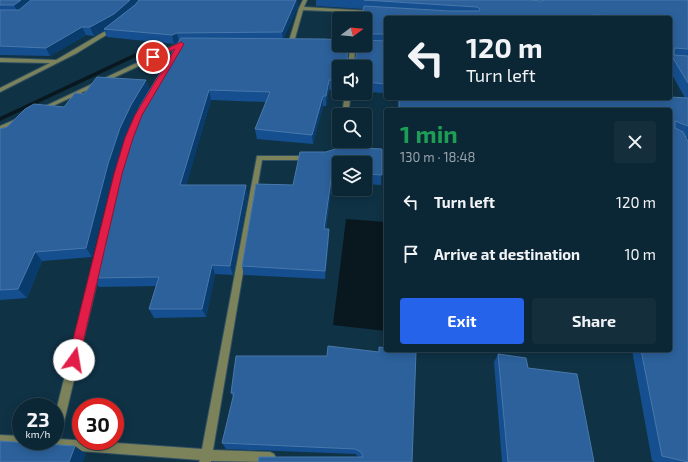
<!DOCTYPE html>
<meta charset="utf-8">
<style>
body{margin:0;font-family:"Exo 2",sans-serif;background:#142e3c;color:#f1f3f6;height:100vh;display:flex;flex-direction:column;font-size:15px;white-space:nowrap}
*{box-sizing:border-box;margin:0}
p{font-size:13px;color:#9aa5ac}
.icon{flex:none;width:22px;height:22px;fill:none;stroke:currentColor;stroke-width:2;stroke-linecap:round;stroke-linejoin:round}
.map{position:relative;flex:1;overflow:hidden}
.drawer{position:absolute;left:384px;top:108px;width:288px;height:244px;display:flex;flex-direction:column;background:#0b2634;border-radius:4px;box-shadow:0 2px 10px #0003,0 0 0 1px #2b434f}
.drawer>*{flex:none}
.hud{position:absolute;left:384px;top:16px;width:288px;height:84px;border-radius:4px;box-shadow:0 2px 10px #0003,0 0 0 1px #2b434f;background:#0b2634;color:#f1f3f6;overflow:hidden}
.needle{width:26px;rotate:74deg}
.fabs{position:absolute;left:332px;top:12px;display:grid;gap:8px}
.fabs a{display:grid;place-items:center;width:40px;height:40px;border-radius:4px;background:#0b2634;box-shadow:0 2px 10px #0003,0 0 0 1px #2b434f;font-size:20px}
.speed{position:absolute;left:12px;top:398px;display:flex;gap:8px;font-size:20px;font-weight:700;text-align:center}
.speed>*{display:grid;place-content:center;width:52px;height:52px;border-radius:50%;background:#0b2634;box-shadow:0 2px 10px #0003,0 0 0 1px #2b434f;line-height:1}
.speed small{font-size:10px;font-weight:400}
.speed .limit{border:6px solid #d22;background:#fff;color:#111}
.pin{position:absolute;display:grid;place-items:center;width:34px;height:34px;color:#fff;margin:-17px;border:2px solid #fff;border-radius:50%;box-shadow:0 1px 4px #0007}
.me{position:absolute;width:44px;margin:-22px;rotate:13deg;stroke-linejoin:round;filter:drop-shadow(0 0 3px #0008)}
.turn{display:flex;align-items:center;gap:14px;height:84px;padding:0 16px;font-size:18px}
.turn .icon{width:52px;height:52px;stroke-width:2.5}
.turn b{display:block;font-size:28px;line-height:34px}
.round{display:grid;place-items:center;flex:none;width:42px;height:42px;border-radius:4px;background:#142e3c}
.summary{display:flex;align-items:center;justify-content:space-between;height:68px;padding:0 16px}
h1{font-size:24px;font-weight:700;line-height:30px;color:#1e9e55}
.cta{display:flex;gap:8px;margin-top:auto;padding:8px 16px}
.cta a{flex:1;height:46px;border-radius:4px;background:#2563eb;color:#fff;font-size:16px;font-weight:700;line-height:46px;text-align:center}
.cta a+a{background:#142e3c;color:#f1f3f6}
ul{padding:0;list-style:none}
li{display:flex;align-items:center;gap:12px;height:52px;padding:0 16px}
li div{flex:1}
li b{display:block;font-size:15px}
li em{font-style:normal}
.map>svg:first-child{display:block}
.water{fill:#09171f}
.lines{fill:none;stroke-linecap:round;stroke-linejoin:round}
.stream{fill:#09171f;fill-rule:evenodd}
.minor-casing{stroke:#325163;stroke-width:2}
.minor{fill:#7c835b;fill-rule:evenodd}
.wall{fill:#154f8f}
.shaded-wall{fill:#093c6d}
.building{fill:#2c619b;stroke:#4978ab}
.route{fill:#e11d48;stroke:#92132f}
</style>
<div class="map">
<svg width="688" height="462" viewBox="0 0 688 462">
<rect width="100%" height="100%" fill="#0f3245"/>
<!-- water -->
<path class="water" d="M346,219L386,222V331L333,325Z"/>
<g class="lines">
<!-- stream -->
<path class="stream" d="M172,36L174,37V39L0,121V117Z"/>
<defs>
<path id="minor" d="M303,0H307L304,7L372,11L374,12L372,13L303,10L294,42L299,44L296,46L289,45L288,44L299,8Z
M114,26L117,28L116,29L77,53L0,92V88L50,63L0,62V58L56,60Z
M186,42L189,44L188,45L182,46L42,111L40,112L37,110L179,43Z
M339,44L386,45V49L355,47L354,67H348L350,47L339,46Z
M345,93H351L348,115H342Z
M21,117L24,119L23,120L0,131V126Z
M339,140L345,141L341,153L336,156L333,154L335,152Z
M257,156H309L312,158L309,160H262L213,450L270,452L274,454L276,458L274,462L211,461V462H199L200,460L0,445V435L21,436V441H55V415L99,240L100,238H106L107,240L60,439L202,449Z"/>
</defs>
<!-- minor casing -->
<use href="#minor" class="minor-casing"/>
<!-- minor -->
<use href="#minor" class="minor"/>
</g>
<!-- wall -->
<path class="wall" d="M0,0H297L298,6L283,39L339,45H348L347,58L348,59H354L365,45V19L363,9L316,6V0H688V138L686,137L688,141V462H655L652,461L632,350H670V110H398L399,98H685L670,71V18H386V93L365,92V67H339V90H329L326,106H323L313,144L257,139L255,129L266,102L211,100L186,185L248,194L233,275L215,274L206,317L154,318L149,309L156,286L99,287L93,278L103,254L98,247L139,106L135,114L125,137L113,174L92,257L42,261L27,298L0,300V129L7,127L64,107L84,94L146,80L150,90L179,42L174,44L107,37L104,30L94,36L86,35L50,56L0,55Z
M341,147L382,149L381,185L365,184V163H339V183L332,182L326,229H329V239L325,279L244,275L242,266L256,184L293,185L300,152H326Z
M498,354L528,368L594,462H502L494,362Z
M236,356L412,462L359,457L355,454L226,449L222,443L233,397L231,393Z"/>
<!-- shaded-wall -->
<path class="shaded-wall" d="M21,0H36L18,14L14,5Z
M130,0H141L104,29V30L94,36L90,27Z
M296,0H297L298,6L283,41L282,32Z
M82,27L86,35L50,56L46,48Z
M177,33L179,42L174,44L172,35Z
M348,45V50L347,67V58Z
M146,80L150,90L135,114L125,137L113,174L92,257L86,248L108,164L120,128L131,105Z
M329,80V90L326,106V96Z
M209,90L211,100L184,194L180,185Z
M323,96V106L313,144L312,135Z
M332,173V182L324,239V229Z
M246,185L248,194L233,275L230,266Z
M329,229V239L325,279V271Z
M35,252L42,261L27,298L18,289Z
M212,265L215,274L206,317L202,309Z
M75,446L86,454L83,462H69Z"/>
<!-- building -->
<path class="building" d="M0,0H21L14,5H0Z
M31,0H130L114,14L90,27H82L46,48L0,46V10H19Z
M139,0H296L282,32L177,33L172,35L104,29L135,5Z
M364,0H530L541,1L544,0H688V49L675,48L674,50V55L688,56V83L670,53V18H648L647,17L593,15L595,18H386V34H365V19H361L364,6L450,11H479L480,9L477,7Z
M181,38L325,39L339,40V45H348L347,58L348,59H354L356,58L357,45H365V40L386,41V84L365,82V67H339V81L329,80L326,96H323L312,135L255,129L270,92L209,90L180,185H246L230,266L212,265L202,309H149L159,277L93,278L106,246L98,247L129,129L140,106Z
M97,77L146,80L131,105L120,128L108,164L86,248L35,252L18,289L0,290V129L7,127L25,109L34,104L64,107L75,93L84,94Z
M670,97L688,98V126L675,121V128L683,132L688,141V462L662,456L641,350H670V110H417L399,109V98H670Z
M341,147L382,149V175L365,174V163H339V173H332L324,229H329L325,271L242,266L256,184L293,185L300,152H326Z
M328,346L379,352V347L386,348V350H399L416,352L412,462H258L259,457H363L361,452L355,449L222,443L234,393H231L236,356H327Z
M498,354L526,358L528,368L577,374L594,462H508Z
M0,441L75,446L69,462H0Z"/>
<!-- route -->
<path class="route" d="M181,42L184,44L142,115L133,138L122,174L79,360L78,363L74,365L70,363L68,360L114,174L125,138L135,115L175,49L155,58L150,57Z"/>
</svg>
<div class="fabs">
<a><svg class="needle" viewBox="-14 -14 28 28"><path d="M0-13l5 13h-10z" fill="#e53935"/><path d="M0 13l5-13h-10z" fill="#9aa5ac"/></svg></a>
<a><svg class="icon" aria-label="sound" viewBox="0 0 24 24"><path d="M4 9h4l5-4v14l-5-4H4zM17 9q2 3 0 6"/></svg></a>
<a><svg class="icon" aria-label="search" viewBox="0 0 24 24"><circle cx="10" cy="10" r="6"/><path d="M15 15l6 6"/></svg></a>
<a><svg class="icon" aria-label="layers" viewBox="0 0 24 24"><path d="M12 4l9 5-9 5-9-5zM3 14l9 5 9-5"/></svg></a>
</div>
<div class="speed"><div>23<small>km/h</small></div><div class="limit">30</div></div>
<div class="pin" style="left:153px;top:57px;background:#d93025"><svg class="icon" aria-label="arrive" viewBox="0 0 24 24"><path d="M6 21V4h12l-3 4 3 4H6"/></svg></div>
<svg class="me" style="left:74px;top:360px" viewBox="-20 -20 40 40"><circle r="19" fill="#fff"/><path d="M0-13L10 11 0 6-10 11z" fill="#e11d48"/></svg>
<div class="hud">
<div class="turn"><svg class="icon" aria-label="left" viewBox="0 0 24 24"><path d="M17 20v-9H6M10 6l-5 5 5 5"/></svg><div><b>120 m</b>Turn left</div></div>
</div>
<section class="drawer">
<div class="summary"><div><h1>1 min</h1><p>130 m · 18:48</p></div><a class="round"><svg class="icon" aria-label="close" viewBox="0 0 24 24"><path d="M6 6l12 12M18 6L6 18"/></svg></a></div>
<ul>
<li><svg class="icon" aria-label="left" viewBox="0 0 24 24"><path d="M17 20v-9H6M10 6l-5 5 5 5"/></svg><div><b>Turn left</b></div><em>120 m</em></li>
<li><svg class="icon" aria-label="arrive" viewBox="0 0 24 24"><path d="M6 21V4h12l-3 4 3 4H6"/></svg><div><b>Arrive at destination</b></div><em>10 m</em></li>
</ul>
<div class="cta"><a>Exit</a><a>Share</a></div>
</section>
</div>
